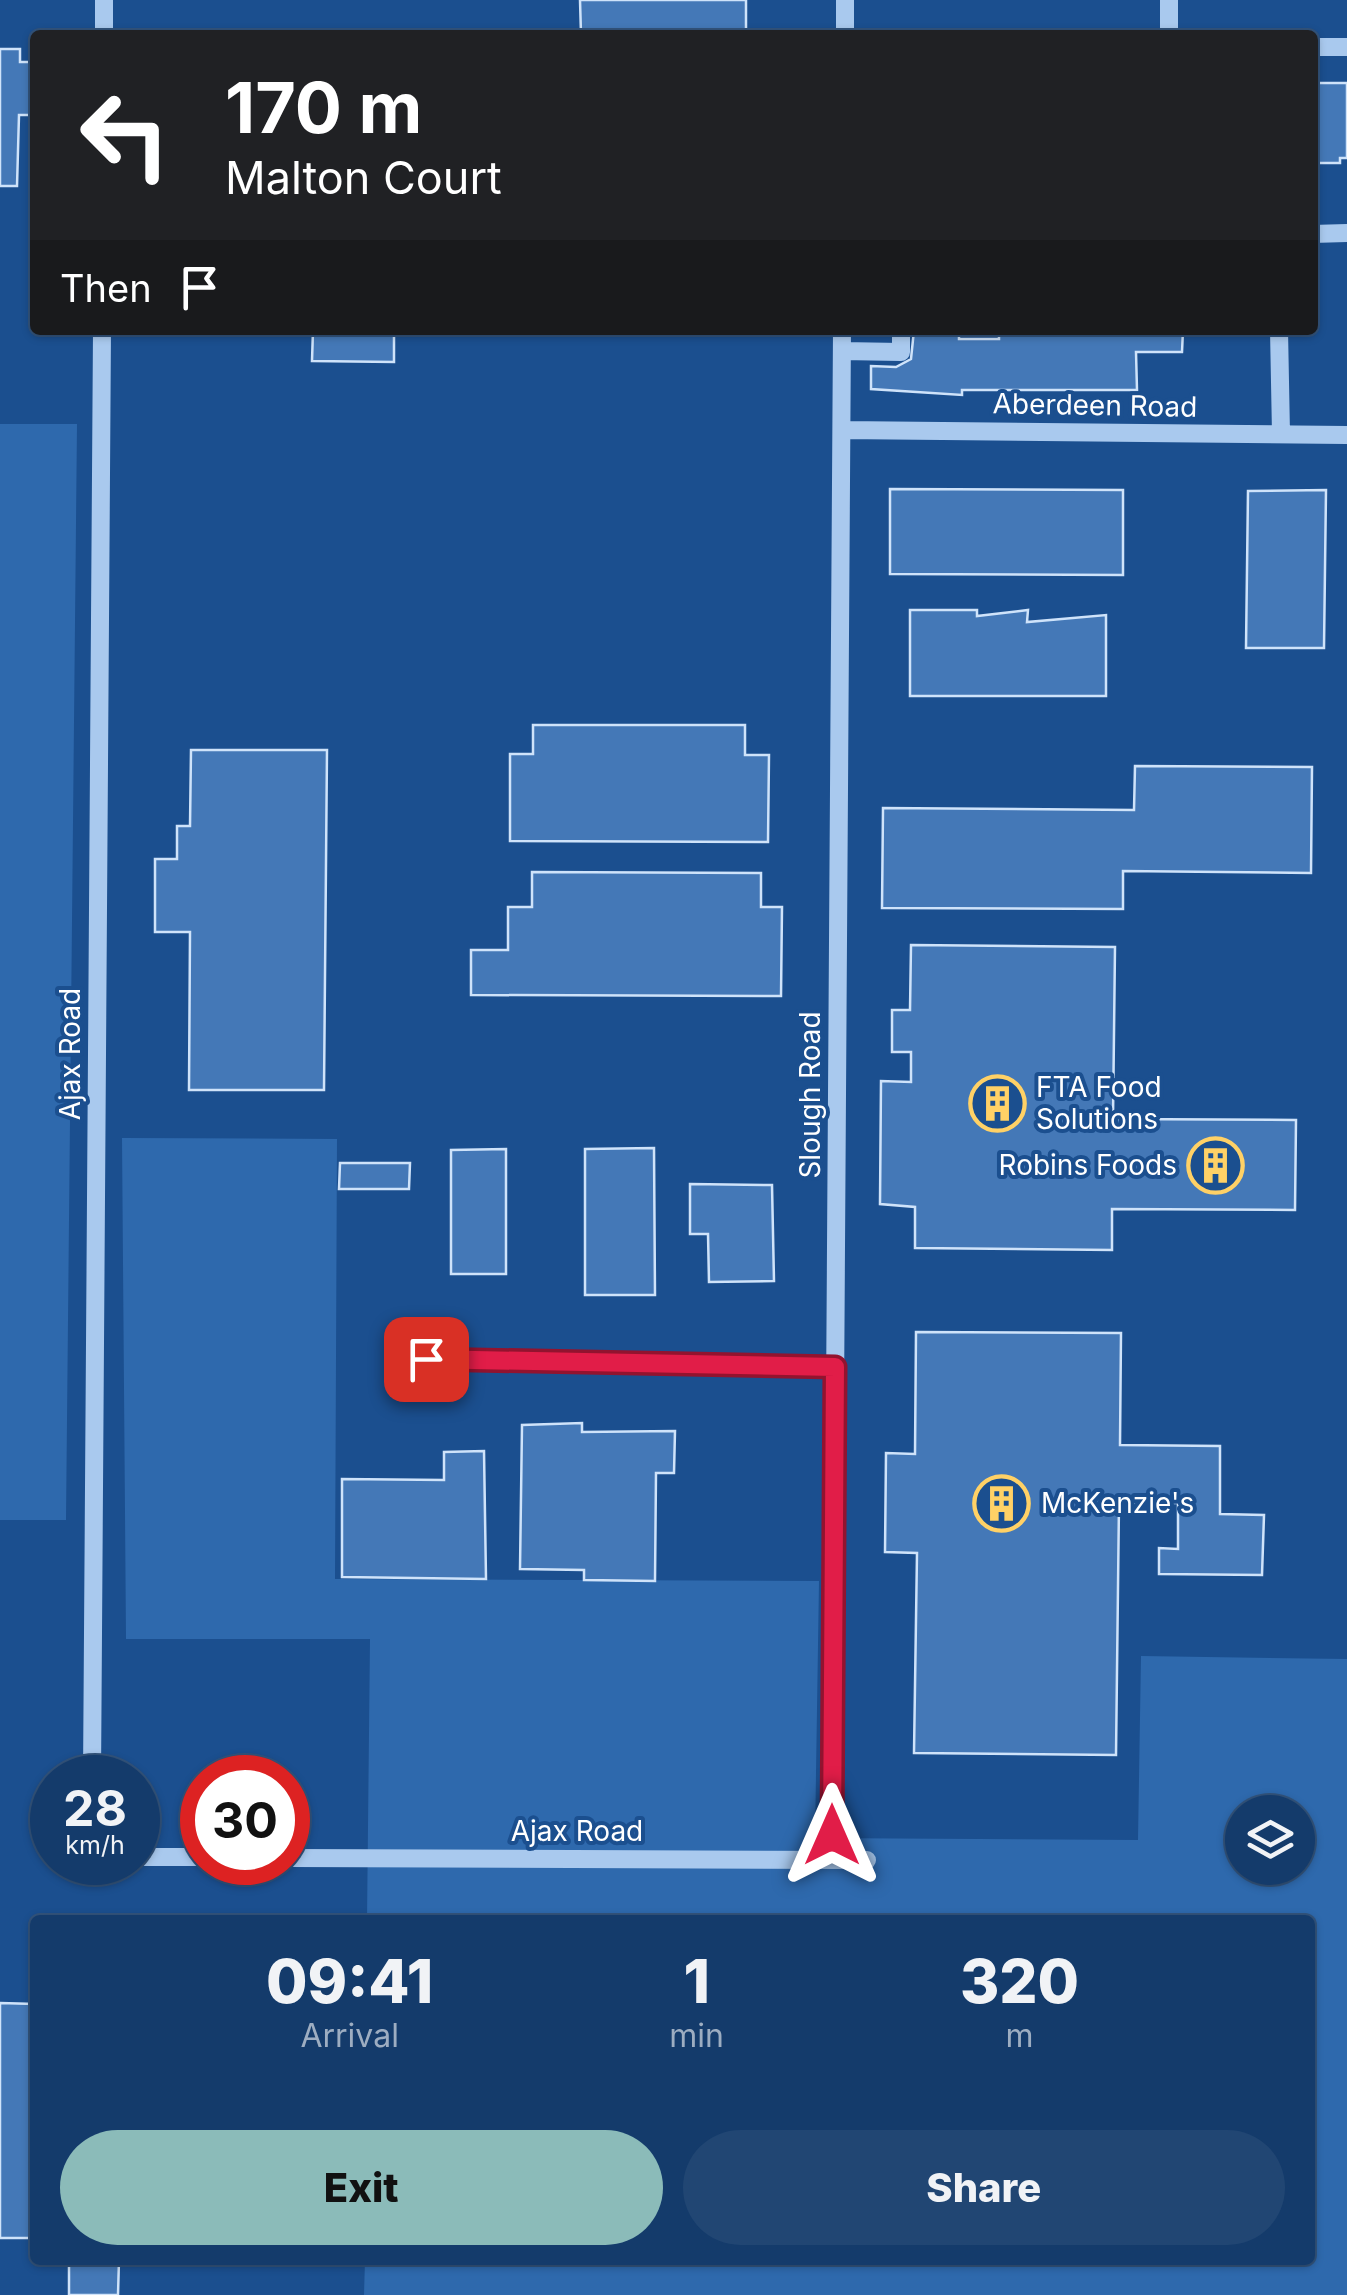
<!DOCTYPE html>
<style>
body{margin:0;font-family:Inter,sans-serif;background:#214673;color:#f1f3f6;height:100vh;display:flex;flex-direction:column;font-size:38px;white-space:nowrap}
*{box-sizing:border-box;margin:0}
p{font-size:32px;color:#9dadc1}
.icon{flex:none;width:55px;height:55px;fill:none;stroke:currentColor;stroke-width:2;stroke-linecap:round;stroke-linejoin:round}
.map{position:relative;flex:1;overflow:hidden}
.details{position:absolute;left:30px;top:1915px;width:1285px;height:350px;display:flex;flex-direction:column;background:#143b6b;border-radius:10px;box-shadow:0 2px 8px #0004,0 0 0 2px #33557e}
.details>*{flex:none}
.guide{position:absolute;left:30px;top:30px;width:1288px;height:305px;border-radius:10px;box-shadow:0 2px 8px #0004,0 0 0 2px #33557e;background:#202124;color:#fff;overflow:hidden}
.controls{position:absolute;left:1225px;top:1795px;display:grid;gap:20px}
.controls a{display:grid;place-items:center;width:90px;height:90px;border-radius:50%;background:#143b6b;box-shadow:0 2px 8px #0004,0 0 0 2px #33557e;font-size:50px}
.speed{position:absolute;left:30px;top:1755px;display:flex;gap:20px;font-size:50px;font-weight:700;text-align:center}
.speed>*{display:grid;place-content:center;width:130px;height:130px;border-radius:50%;background:#143b6b;box-shadow:0 2px 8px #0004,0 0 0 2px #33557e;line-height:1}
.speed small{font-size:25px;font-weight:400}
.speed .limit{border:15px solid #d22;background:#fff;color:#111}
.pin{position:absolute;display:grid;place-items:center;width:85px;height:85px;color:#fff;margin:-42px;border-radius:20px;box-shadow:0 5px 15px #0006}
.me{position:absolute;width:110px;margin:-55px;rotate:0deg;stroke-linejoin:round;filter:drop-shadow(0 0 8px #0008)}
.turn{display:flex;align-items:center;gap:35px;height:210px;padding:0 30px;font-size:45px}
.turn .icon{width:130px;height:130px;stroke-width:2.5}
.turn b{display:block;font-size:70px;line-height:85px}
.then{display:flex;align-items:center;height:95px;padding:0 30px;background:#0003;gap:20px;font-size:38px}
.eta{display:flex;justify-content:space-evenly;align-items:center;height:170px;text-align:center}
.eta b{font-size:60px;font-weight:800;line-height:70px}
.cta{display:flex;gap:20px;margin-top:auto;padding:20px 30px}
.cta a{flex:1;height:115px;border-radius:60px;background:#8bbbb9;color:#111;font-size:40px;font-weight:800;line-height:115px;text-align:center}
.cta a+a{background:#214673;color:#f1f3f6}
.map>svg:first-child{display:block}
.green{fill:#2e69ad;fill-rule:evenodd}
.building{fill:#4478b7;stroke:#cfe3fa;stroke-width:2.5}
.lines{fill:none;stroke-linecap:round;stroke-linejoin:round}
.minor{stroke:#a9c9ee;stroke-width:18}
.route-casing{stroke:#92132f;stroke-width:25}
.route{stroke:#e11d48;stroke-width:18}
.labels{text-anchor:middle;dominant-baseline:central;stroke-width:8;stroke-linejoin:round;paint-order:stroke}
.street-label{font-size:28px;fill:#fff;stroke:#1b4f8f}
.poi-label{font-size:28px;fill:#fff;stroke:#1b4f8f;text-anchor:start}
</style>
<div class="map">
<svg width="1347" height="2295" viewBox="0 0 1347 2295">
<rect width="100%" height="100%" fill="#1b4f8f"/>
<!-- green -->
<path class="green" d="M0,424H77L66,1520H0Z
M122,1138L337,1139L335,1579L819,1581L815,1838L1138,1840L1141,1656L1347,1659V2295H364L365,2260H1310V1920H367L370,1639H126ZM1242,1812H1298V1868H1242Z"/>
<!-- building -->
<path class="building" d="M580,0H746V35L581,34Z
M0,49H20V62H35V115H19L17,186H0Z
M1312,83H1347V158H1340V163H1312Z
M313,330H394V362L312,361Z
M914,330H959V339H999V330H1183L1182,352H1136L1137,390H962V395L871,389V366L896,367L911,359Z
M890,489L1123,490V575L890,574Z
M1326,490L1324,648H1246L1248,491Z
M910,610H977V616L1028,610L1027,622L1106,615V696H910Z
M533,725H745V755H769L768,842L510,841V754H533Z
M191,750H327L324,1090H189L190,932H155V859H177V826H190Z
M1135,766L1312,767L1311,873L1123,871V909L882,908L883,808L1134,810Z
M532,872L761,873V907H782L781,996L471,995V950H508V907H532Z
M911,945L1115,947L1113,1119L1296,1120L1295,1210L1112,1209V1250L915,1248V1207L880,1204L881,1081L911,1082V1052H892V1010H910Z
M654,1148L655,1295H585V1149Z
M506,1149V1274H451V1150Z
M340,1163H410L409,1189H339Z
M690,1184L772,1185L774,1281L709,1282L708,1234H690Z
M916,1332L1121,1333L1120,1445L1220,1446V1514L1264,1515L1262,1575L1159,1574V1548L1178,1549V1503H1119L1116,1755L914,1753L917,1553L885,1552L886,1453L915,1454Z
M582,1423V1432L675,1431L674,1473H656L655,1581L584,1580V1570L520,1569L522,1425Z
M484,1451L486,1579L342,1577V1479L444,1480V1452Z
M0,2003L35,2004V2238H0Z
M69,2260H119L118,2295H69Z"/>
<g class="lines">
<!-- minor -->
<path class="minor" d="M104,35V0
M845,35V0
M1169,35V0
M1312,47H1347
M1312,234L1347,233
M1279,330L1281,434
M842,351L901,352V330
M842,430L1347,435
M427,1359L835,1367
M92,1778L102,330
M138,1857H202
M288,1858L867,1860
M832,1860L842,330"/>
</g>
<g class="lines">
<defs>
<path id="route" d="M426,1359L835,1367L832,1835"/>
</defs>
<!-- route casing -->
<use href="#route" class="route-casing"/>
<!-- route -->
<use href="#route" class="route"/>
</g>
<!-- icons -->
<defs>
<symbol id="building-ring" viewBox="-11 -11 22 22"><circle r="9.5" fill="#1b4f8f" stroke="#ffd166" stroke-width="1.5"/><path d="M-4-6H4V6H1V3H-1V6H-4ZM-2.5-4.3h1.7v1.8h-1.7ZM.8-4.3h1.7v1.8H.8ZM-2.5-1h1.7V.8h-1.7ZM.8-1h1.7V.8H.8Z" fill="#ffd166"/></symbol>
</defs>
<g fill-rule="evenodd">
<use href="#building-ring" x="966" y="1072" width="63" height="63"/>
<use href="#building-ring" x="1184" y="1134" width="63" height="63"/>
<use href="#building-ring" x="970" y="1472" width="63" height="63"/>
</g>
<g class="labels">
<!-- street labels -->
<g class="street-label">
<text transform="translate(1095 405) rotate(1)">Aberdeen Road</text>
<text transform="translate(70 1054) rotate(-90)">Ajax Road</text>
<text transform="translate(810 1095) rotate(-90)">Slough Road</text>
<text x="577" y="1831">Ajax Road</text>
</g>
<!-- poi labels -->
<g class="poi-label">
<text x="1036" y="1087">FTA Food<tspan x="1036" dy="32">Solutions</tspan></text>
<text x="1177" y="1165" text-anchor="end">Robins Foods</text>
<text x="1041" y="1503">McKenzie's</text>
</g>
</g>
</svg>
<div class="controls">
<a><svg class="icon" aria-label="layers" viewBox="0 0 24 24"><path d="M12 4l9 5-9 5-9-5zM3 14l9 5 9-5"/></svg></a>
</div>
<div class="speed"><div>28<small>km/h</small></div><div class="limit">30</div></div>
<div class="pin" style="left:426px;top:1359px;background:#d93025"><svg class="icon" aria-label="arrive" viewBox="0 0 24 24"><path d="M6 21V4h12l-3 4 3 4H6"/></svg></div>
<svg class="me" style="left:832px;top:1835px" viewBox="-20 -20 40 40"><path d="M0-17L14 15 0 8-14 15z" fill="#e11d48" stroke="#fff" stroke-width="4"/></svg>
<div class="guide">
<div class="turn"><svg class="icon" aria-label="left" viewBox="0 0 24 24"><path d="M17 20v-9H6M10 6l-5 5 5 5"/></svg><div><b>170 m</b>Malton Court</div></div>
<div class="then">Then<svg class="icon" aria-label="arrive" viewBox="0 0 24 24"><path d="M6 21V4h12l-3 4 3 4H6"/></svg></div>
</div>
<section class="details">
<div class="eta">
<div><b>09:41</b><p>Arrival</p></div>
<div><b>1</b><p>min</p></div>
<div><b>320</b><p>m</p></div>
</div>
<div class="cta"><a>Exit</a><a>Share</a></div>
</section>
</div>
